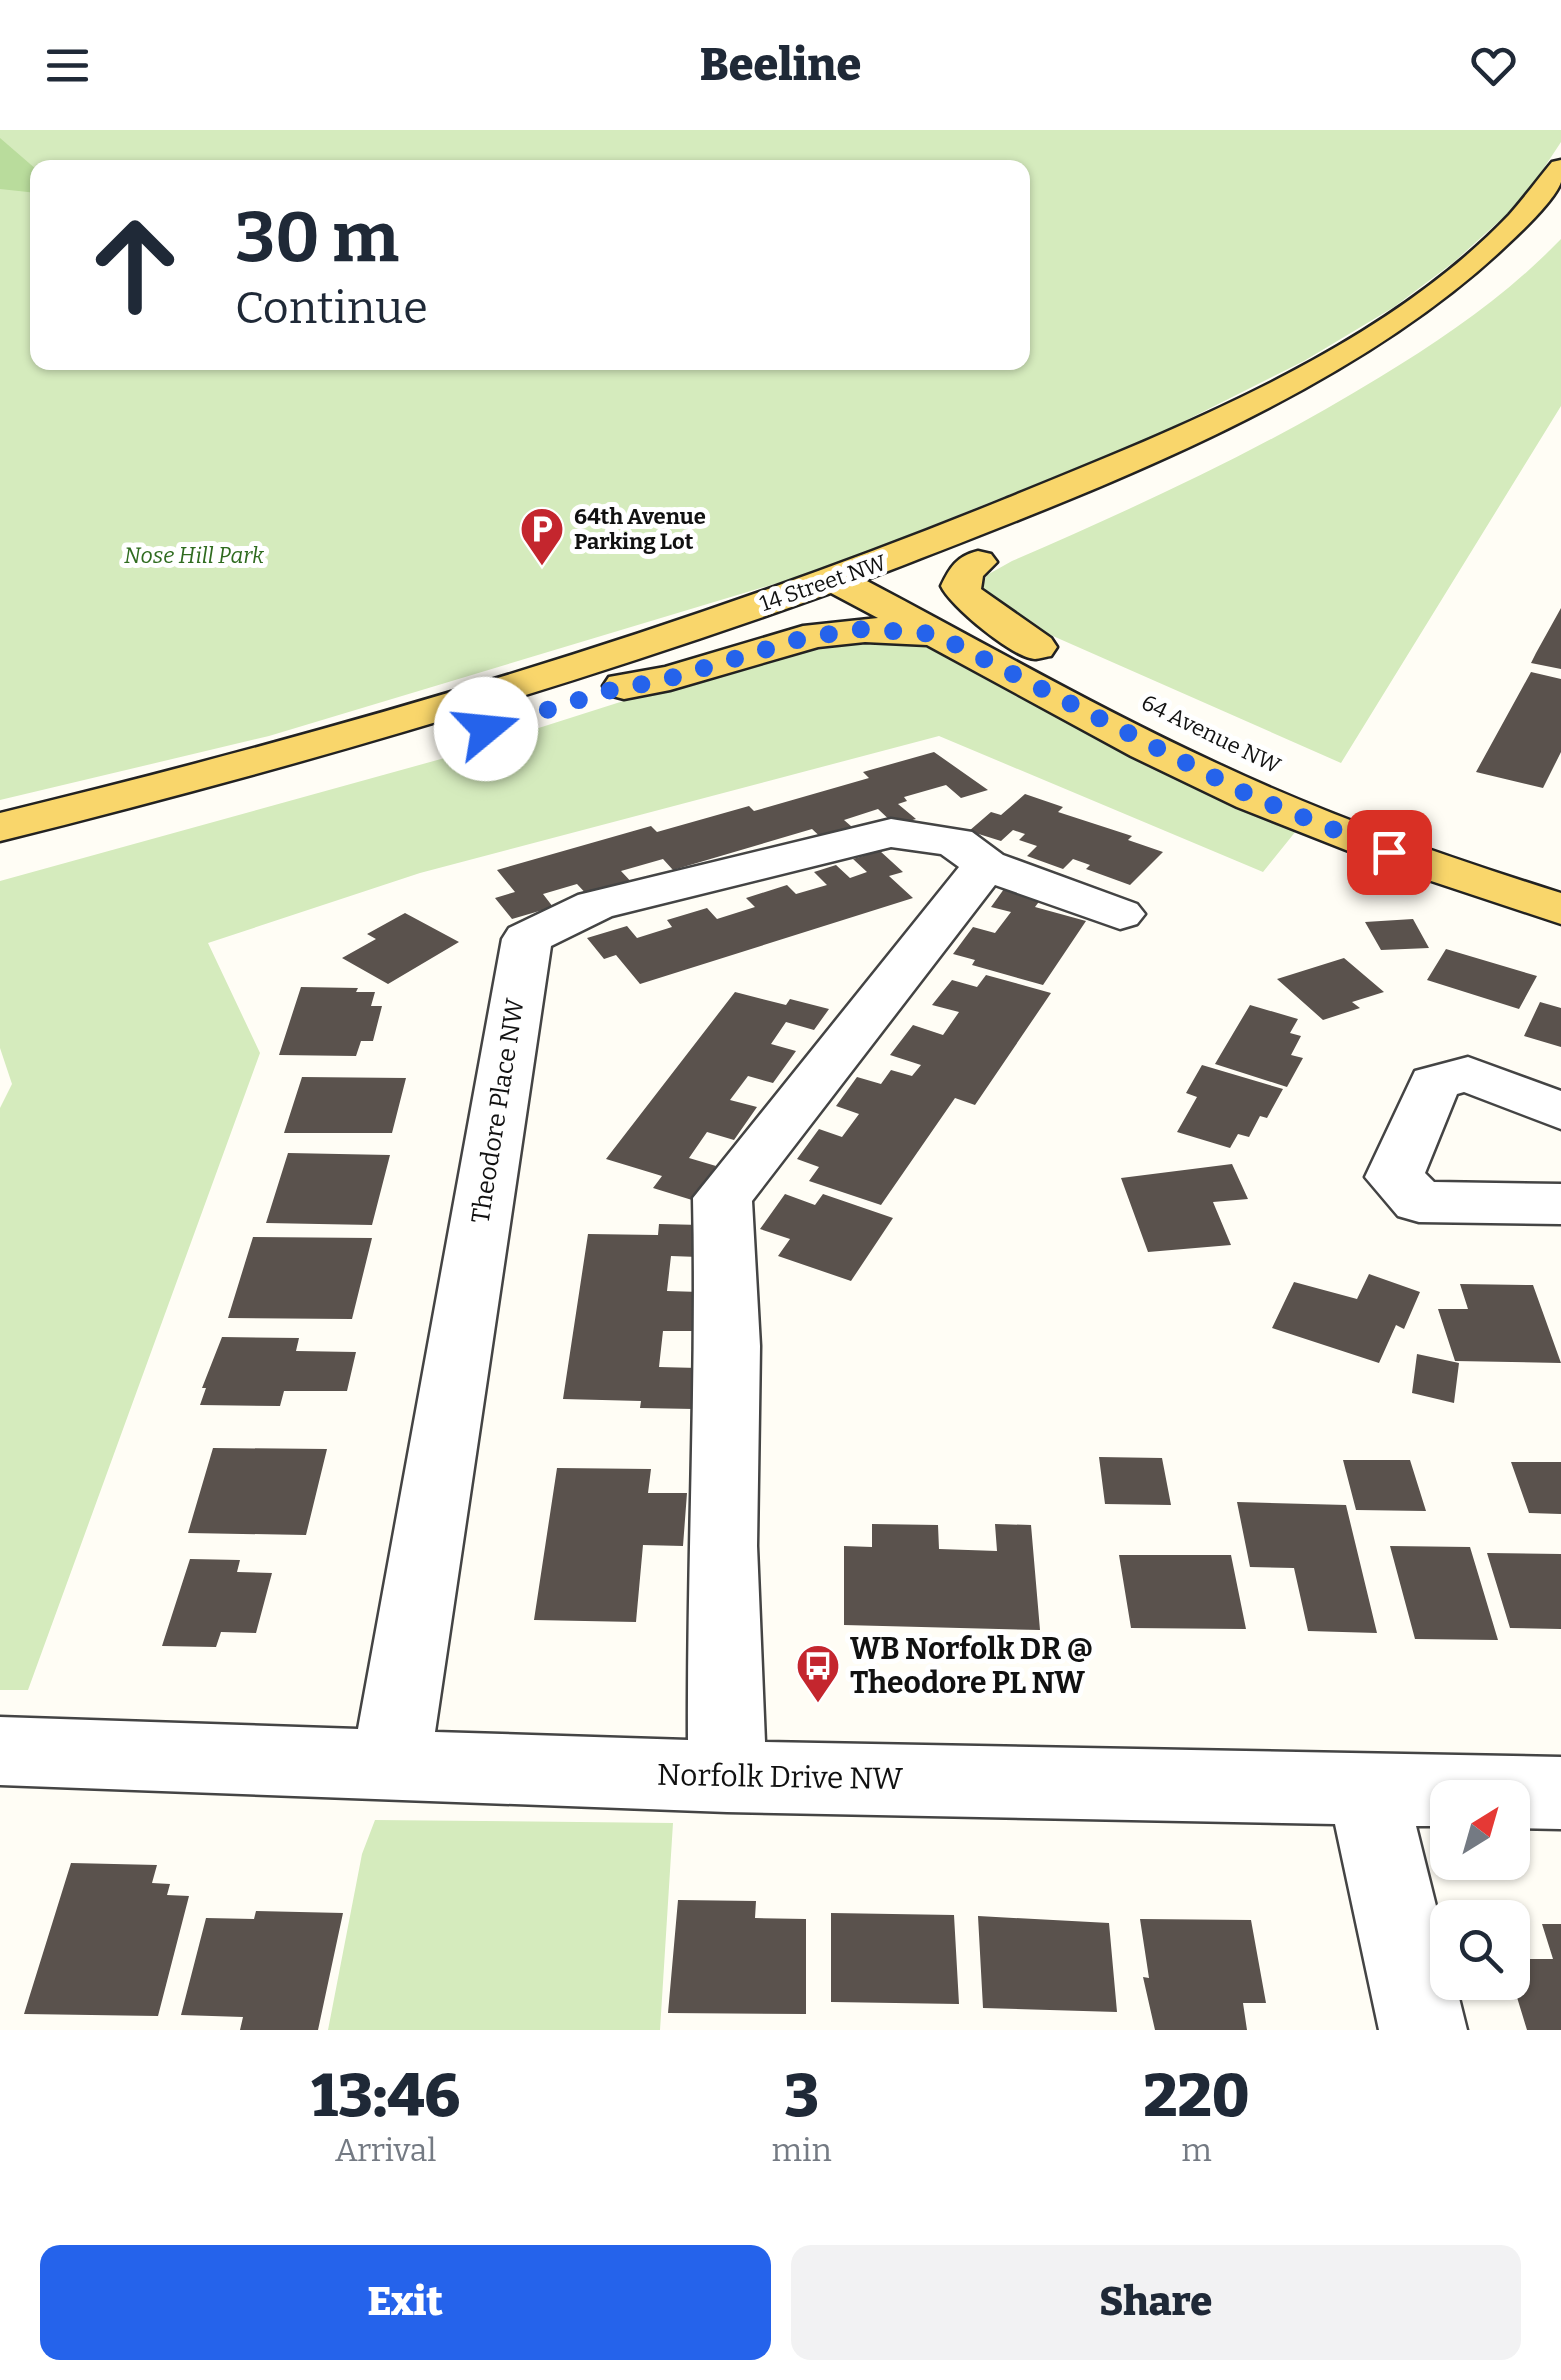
<!DOCTYPE html>
<style>
body{margin:0;font-family:Bitter,serif;background:#f2f2f3;color:#1f2937;height:100vh;display:flex;flex-direction:column;font-size:38px;white-space:nowrap}
*{box-sizing:border-box;margin:0}
p{font-size:32px;color:#747a83}
.icon{flex:none;width:55px;height:55px;fill:none;stroke:currentColor;stroke-width:2;stroke-linecap:round;stroke-linejoin:round}
.map{position:relative;height:1900px;overflow:hidden}
.drawer{display:flex;flex-direction:column;background:#fff;flex:1}
.drawer>*{flex:none}
.guide{position:absolute;left:30px;top:30px;width:1000px;height:210px;border-radius:20px;box-shadow:0 2px 8px #0004;background:#fff;color:#1f2937;overflow:hidden}
.needle{width:65px;rotate:37deg}
.controls{position:absolute;left:1430px;top:1650px;display:grid;gap:20px}
.controls a{display:grid;place-items:center;width:100px;height:100px;border-radius:20px;background:#fff;box-shadow:0 2px 8px #0004;font-size:50px}
.pin{position:absolute;display:grid;place-items:center;width:85px;height:85px;color:#fff;margin:-42px;border-radius:20px;box-shadow:0 5px 15px #0006}
.me{position:absolute;width:110px;margin:-55px;rotate:73deg;stroke-linejoin:round;filter:drop-shadow(0 0 8px #0008)}
.turn{display:flex;align-items:center;gap:35px;height:210px;padding:0 40px;font-size:45px}
.turn .icon{width:130px;height:130px;stroke-width:2.5}
.turn b{display:block;font-size:70px;line-height:85px}
.eta{display:flex;justify-content:space-evenly;align-items:center;height:170px;text-align:center}
.eta b{font-size:60px;font-weight:800;line-height:70px}
.cta{display:flex;gap:20px;margin-top:auto;padding:20px 40px}
.cta a{flex:1;height:115px;border-radius:20px;background:#2563eb;color:#fff;font-size:40px;font-weight:800;line-height:115px;text-align:center}
.cta a+a{background:#f2f2f3;color:#1f2937}
header{display:flex;justify-content:space-between;align-items:center;height:130px;padding:0 40px;background:#fff;font-size:45px;font-weight:800}
.map>svg:first-child{display:block}
.green{fill:#d5ebbd;fill-rule:evenodd}
.forest{fill:#b9dc9c}
.building{fill:#5a524d}
.lines{fill:none;stroke-linecap:round;stroke-linejoin:round}
.minor-casing{stroke:#444;stroke-width:5}
.major-casing{stroke:#222;stroke-width:5}
.minor{fill:#fff;fill-rule:evenodd}
.major{fill:#f9d66b;fill-rule:evenodd}
.route{stroke:#2563eb;stroke-width:18;stroke-dasharray:0 32.4}
.labels{text-anchor:middle;dominant-baseline:central;stroke-width:10;stroke-linejoin:round;paint-order:stroke}
.far-poi-label{font-size:22px;font-weight:bold;fill:#111;stroke:#fff;text-anchor:start}
.far-park-label{font-size:22px;font-style:italic;fill:#2f6b1f;stroke:#fff}
.far-street-label{font-size:22px;fill:#111;stroke:#fff}
.street-label{font-size:25px;fill:#111;stroke:#fff}
.near-poi-label{font-size:30px;font-weight:bold;fill:#111;stroke:#fff;text-anchor:start}
.near-street-label{font-size:30px;fill:#111;stroke:#fff}
</style>
<header><svg class="icon" aria-label="menu" viewBox="0 0 24 24"><path d="M4 6h16M4 12h16M4 18h16"/></svg>Beeline<svg class="icon" aria-label="heart" viewBox="0 0 24 24"><path d="M12 20l-8-8c-3-5 5-10 8-4 3-6 11-1 8 4z"/></svg></header>
<div class="map">
<svg width="1561" height="1900" viewBox="0 0 1561 1900">
<rect width="100%" height="100%" fill="#fffdf5"/>
<!-- green -->
<path class="green" d="M0,0H1561V12L1532,56L1506,85L1454,132L1394,177L1304,231L1153,307L824,439L269,606L0,670ZM38,38H1022V232H38Z
M1561,109V276L1341,633L1010,487L980,462L987,445L1012,431C1139,376 1263,319 1380,247C1446,207 1507,165 1561,109Z
M887,505L937,519L1112,612L1296,701L1263,742L939,606L420,743L208,813L260,923L28,1560H0V978L12,954L0,918V751L441,629L787,519Z
M375,1690L673,1693L660,1900H328L362,1724Z"/>
<!-- forest -->
<path class="forest" d="M0,8L37,40V63L0,59Z"/>
<!-- building -->
<path class="building" d="M1561,478V539L1531,533L1536,523Z
M1531,542L1561,549V622L1543,658L1476,642Z
M934,622L988,660L961,668L946,655L904,667L907,671L898,674L916,689L895,695L878,679L844,690L859,703L827,713L812,699L673,740L663,729L621,741L635,756L591,769L577,754L543,764L553,777L512,789L495,768L515,762L497,740L651,696L657,702L749,676L754,681L869,648L863,642Z
M1025,664L1063,677L1058,682L1132,706L1128,710L1163,722L1130,755L1086,739L1090,735L1073,729L1063,739L1027,726L1037,716L1019,710L1025,704L1013,700L1001,711L969,701L991,682L1001,685Z
M880,721L903,742L889,746L913,768L640,854L616,825L604,829L587,808L627,796L637,808L672,797L667,790L707,778L717,789L755,777L746,768L787,755L796,764L827,755L814,742L836,735L850,748L867,742L853,729Z
M1004,759L1041,769L1035,777L1086,791L1043,855L972,835L975,830L953,824L973,797L995,803L1011,782L991,777Z
M405,783L459,812L388,854L342,828L376,809L367,804Z
M1413,789L1429,818L1381,820L1365,792Z
M1446,819L1537,846L1519,879L1427,850Z
M1344,828L1384,862L1352,872L1360,878L1323,890L1277,849Z
M986,845L1051,863L975,975L955,968L881,1075L809,1051L819,1037L797,1029L819,999L842,1007L859,984L836,976L857,947L881,954L891,940L912,946L921,935L890,925L913,895L943,905L959,882L932,875L952,850L977,857Z
M301,857L358,858L356,862H375L371,876H382L373,911H361L356,926L279,925Z
M735,862L786,875L790,869L829,879L814,900L786,892L771,914L796,921L773,953L748,946L730,970L757,977L734,1010L707,1002L689,1028L716,1036L692,1070L653,1058L662,1046L606,1029Z
M1540,872L1561,878V917L1524,906Z
M1250,875L1298,889L1290,903L1301,906L1291,925L1303,928L1287,957L1215,934Z
M1202,935L1283,959L1267,988L1260,986L1249,1007L1238,1004L1230,1018L1177,1002L1197,967L1186,963Z
M302,947L406,948L392,1003H284Z
M288,1023L390,1025L372,1095L266,1093Z
M1232,1034L1248,1069L1213,1072L1231,1115L1148,1122L1121,1048Z
M785,1064L815,1075L823,1064L893,1088L851,1151L778,1126L790,1109L760,1099Z
M659,1094L701,1095L698,1127L671,1126L667,1161L700,1162L697,1201H663L659,1237L698,1238L694,1279L640,1278L641,1271L563,1269L588,1104L658,1105Z
M253,1107L372,1108L352,1189L228,1188Z
M1369,1144L1420,1162L1404,1199L1396,1195L1379,1233L1272,1198L1294,1152L1357,1169Z
M1460,1154L1533,1155L1561,1233L1455,1231L1438,1179H1468Z
M222,1207L299,1208L296,1221L356,1222L347,1261H284L280,1276L200,1275L206,1258H202Z
M1417,1224L1459,1233L1454,1273L1412,1263Z
M213,1318L327,1319L306,1405L188,1403Z
M1099,1327L1162,1328L1171,1375L1105,1374Z
M1343,1330H1410L1426,1381L1356,1380Z
M1511,1332H1561V1384L1529,1383Z
M557,1338L651,1339L648,1363H687L683,1416L643,1415L636,1492L534,1490Z
M1237,1372L1346,1375L1377,1503L1308,1501L1294,1438L1250,1437Z
M872,1394L938,1395L939,1419L997,1421L995,1394L1031,1395L1040,1500L844,1495V1416L872,1417Z
M1390,1416L1470,1417L1498,1510L1415,1509Z
M1487,1423L1561,1424V1499L1510,1498Z
M1119,1425H1231L1246,1499L1131,1498Z
M190,1429L240,1430L237,1442L272,1443L256,1503L221,1502L216,1517L162,1516Z
M71,1733L157,1735L152,1753L170,1754L167,1765L189,1766L158,1886L24,1884Z
M678,1770L756,1771L755,1788L806,1789V1884L668,1883Z
M256,1781L343,1783L318,1900H240L243,1887L181,1885L206,1788L254,1789Z
M831,1783L954,1785L959,1874L831,1872Z
M978,1786L1109,1793L1117,1882L983,1878Z
M1140,1789L1251,1790L1266,1873H1243L1247,1900H1155L1143,1847L1149,1848Z
M1542,1794H1561V1900H1527L1512,1851V1829H1553Z"/>
<g class="lines">
<defs>
<path id="minor" d="M891,689L972,702L1003,725L1137,774L1145,784L1137,794L1120,799L995,755L752,1071L760,1216L757,1416L765,1612L1561,1627V1699L1512,1698V1668H1448V1696H1416L1448,1824V1852H1455L1467,1900H1379L1335,1694L727,1682L0,1655V1587L358,1599L502,809L509,798L578,765ZM891,717L941,724L959,737L693,1068C697,1249 687,1429 688,1610L435,1602L551,816L612,786Z
M1468,927L1561,961V999L1464,962L1457,964L1425,1043L1434,1052L1561,1054V1094L1419,1092L1398,1086L1365,1047L1415,941Z"/>
<path id="major" d="M1561,30C1561,36 1561,47 1561,52C1555,70 1521,102 1507,115C1342,272 1075,368 865,450C981,511 1095,577 1214,632C1326,685 1443,726 1561,763V794L1389,737L1237,677L1131,626L927,515L865,512L818,517L670,560L624,569L609,565L603,556L609,547L665,537L803,496L878,488L831,463C558,561 281,641 0,711V683C341,600 679,502 1005,369C1176,299 1379,221 1509,85C1524,68 1538,49 1552,32Z
M978,421L991,424L997,432L983,446L981,459L1051,508L1057,517L1051,526C1048,526 1039,529 1035,529C1013,528 950,476 941,456C950,437 957,426 978,421Z"/>
</defs>
<!-- minor casing -->
<use href="#minor" class="minor-casing"/>
<!-- major casing -->
<use href="#major" class="major-casing"/>
<!-- minor -->
<use href="#minor" class="minor"/>
<!-- major -->
<use href="#major" class="major"/>
</g>
<g class="lines">
<!-- route -->
<path class="route" d="M486,599L624,556L654,553L804,508L863,499L935,504L1251,666L1389,722"/>
</g>
<!-- icons -->
<defs>
<symbol id="parking-pin" viewBox="-11 -11 22 30"><path d="M0 17L-7.5 6A9.5 9.5 0 1 1 7.5 6Z" fill="#c4262e" stroke="#fff"/><path d="M-3.5-5.5H1a3.5 3.5 0 0 1 0 7H-1V5.5H-3.5ZM-1-3.4V-.6H.8a1.4 1.4 0 0 0 0-2.8Z" fill="#fff"/></symbol>
<symbol id="bus-pin" viewBox="-11 -11 22 30"><path d="M0 17L-7.5 6A9.5 9.5 0 1 1 7.5 6Z" fill="#c4262e" stroke="#fff"/><path d="M-5-6H5V4H4V6H2V4H-2V6H-4V4H-5ZM-3.5-4V0h7V-4ZM-3.5 1.2v1.5H-2V1.2ZM2 1.2v1.5H3.5V1.2Z" fill="#fff"/></symbol>
</defs>
<g fill-rule="evenodd">
<use href="#parking-pin" x="517" y="374" width="50" height="68"/>
<use href="#bus-pin" x="793" y="1511" width="50" height="68"/>
</g>
<g class="labels">
<!-- far-poi labels -->
<g class="far-poi-label">
<text x="574" y="386">64th Avenue<tspan x="574" dy="25">Parking Lot</tspan></text>
</g>
<!-- far-park labels -->
<g class="far-park-label">
<text x="194" y="425">Nose Hill Park</text>
</g>
<!-- far-street labels -->
<g class="far-street-label">
<text transform="translate(823 453) rotate(-19)">14 Street NW</text>
<text transform="translate(1211 604) rotate(26)">64 Avenue NW</text>
</g>
<!-- street labels -->
<g class="street-label">
<text transform="translate(498 981) rotate(-81)">Theodore Place NW</text>
</g>
<!-- near-poi labels -->
<g class="near-poi-label">
<text x="850" y="1519">WB Norfolk DR @<tspan x="850" dy="34">Theodore PL NW</tspan></text>
</g>
<!-- near-street labels -->
<g class="near-street-label">
<text transform="translate(780 1647) rotate(1)">Norfolk Drive NW</text>
</g>
</g>
</svg>
<div class="controls">
<a><svg class="needle" viewBox="-14 -14 28 28"><path d="M0-13l5 13h-10z" fill="#e53935"/><path d="M0 13l5-13h-10z" fill="#747a83"/></svg></a>
<a><svg class="icon" aria-label="search" viewBox="0 0 24 24"><circle cx="10" cy="10" r="6"/><path d="M15 15l6 6"/></svg></a>
</div>
<div class="pin" style="left:1389px;top:722px;background:#d93025"><svg class="icon" aria-label="arrive" viewBox="0 0 24 24"><path d="M6 21V4h12l-3 4 3 4H6"/></svg></div>
<svg class="me" style="left:486px;top:599px" viewBox="-20 -20 40 40"><circle r="19" fill="#fff"/><path d="M0-13L10 11 0 6-10 11z" fill="#2563eb"/></svg>
<div class="guide">
<div class="turn"><svg class="icon" aria-label="ahead" viewBox="0 0 24 24"><path d="M12 20V5M6 11l6-6 6 6"/></svg><div><b>30 m</b>Continue</div></div>
</div>
</div>
<section class="drawer">
<div class="eta">
<div><b>13:46</b><p>Arrival</p></div>
<div><b>3</b><p>min</p></div>
<div><b>220</b><p>m</p></div>
</div>
<div class="cta"><a>Exit</a><a>Share</a></div>
</section>
